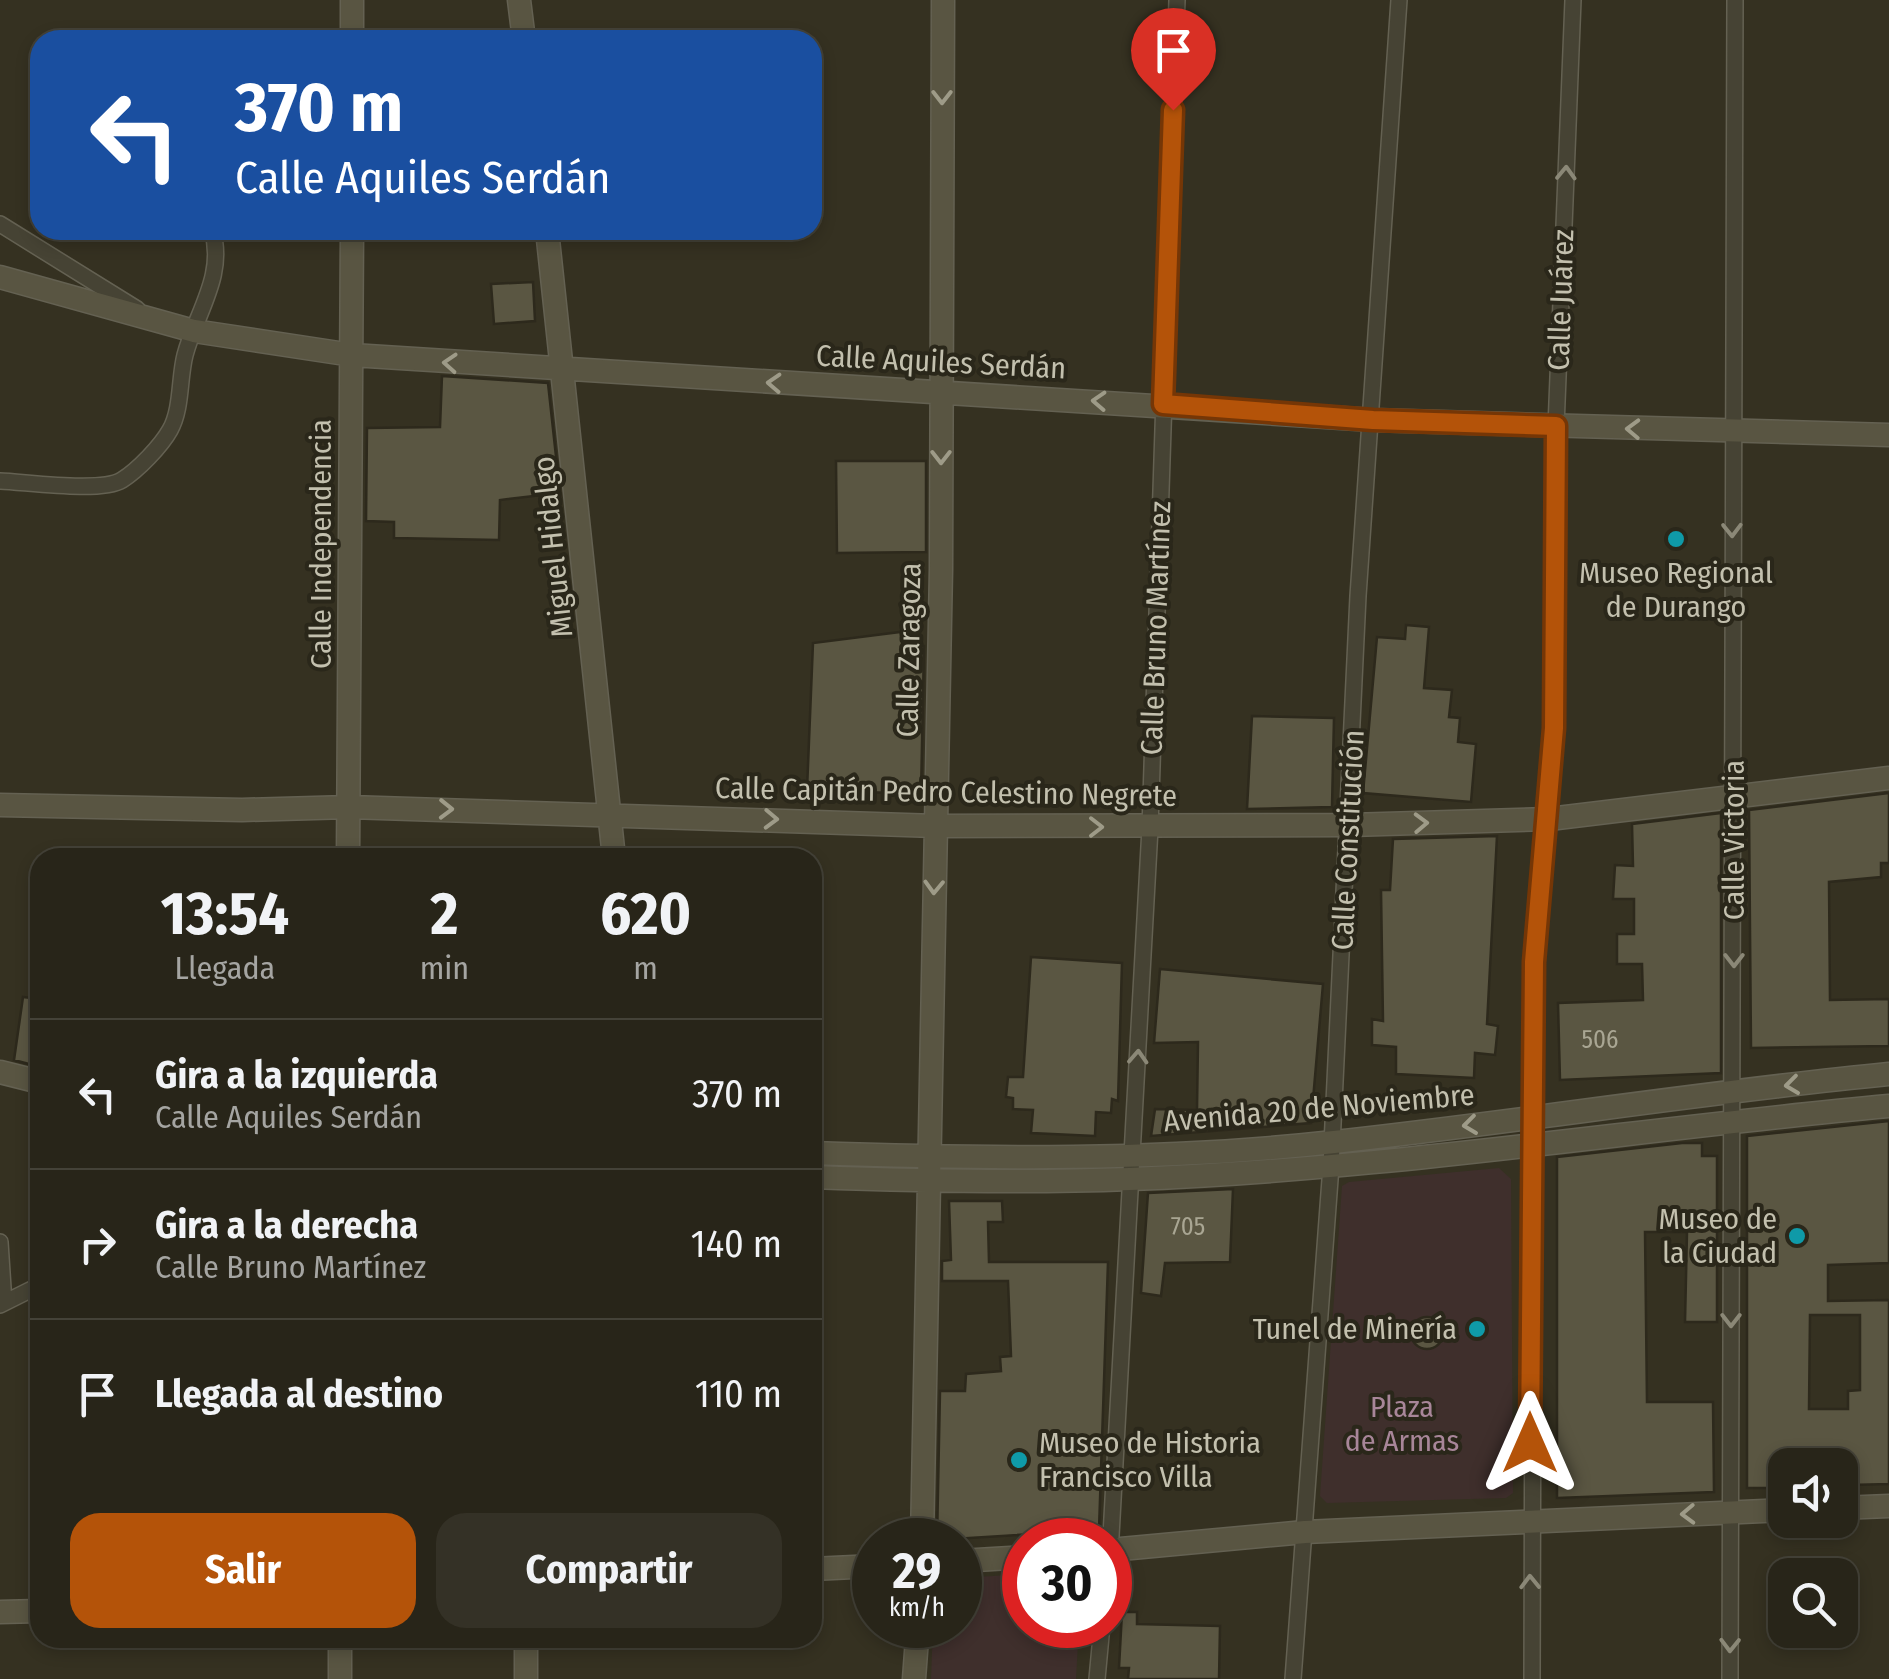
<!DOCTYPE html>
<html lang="es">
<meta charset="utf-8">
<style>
body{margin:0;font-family:"Fira Sans Condensed",sans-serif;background:#343126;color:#f1f3f6;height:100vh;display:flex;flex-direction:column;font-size:38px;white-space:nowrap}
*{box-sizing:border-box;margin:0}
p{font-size:32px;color:#a5a5a2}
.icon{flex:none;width:55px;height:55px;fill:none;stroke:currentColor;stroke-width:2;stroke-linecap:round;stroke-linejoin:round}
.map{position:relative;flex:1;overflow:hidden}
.drawer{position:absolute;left:30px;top:848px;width:792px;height:800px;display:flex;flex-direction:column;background:#282519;border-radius:30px;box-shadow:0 5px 15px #0003,0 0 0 2px #444238}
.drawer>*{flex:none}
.banner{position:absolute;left:30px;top:30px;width:792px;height:210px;border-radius:30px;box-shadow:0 5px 15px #0003,0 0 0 2px #444238;background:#1a4fa0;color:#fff;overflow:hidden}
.fabs{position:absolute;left:1768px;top:1448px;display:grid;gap:20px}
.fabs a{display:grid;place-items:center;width:90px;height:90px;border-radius:20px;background:#282519;box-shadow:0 5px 15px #0003,0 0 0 2px #444238;font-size:50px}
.speed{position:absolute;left:852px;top:1518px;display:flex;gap:20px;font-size:50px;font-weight:700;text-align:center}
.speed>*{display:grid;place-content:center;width:130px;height:130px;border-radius:50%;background:#282519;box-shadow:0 5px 15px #0003,0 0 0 2px #444238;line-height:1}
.speed small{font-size:25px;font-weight:400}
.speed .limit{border:15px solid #d22;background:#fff;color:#111}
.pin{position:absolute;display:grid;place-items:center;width:85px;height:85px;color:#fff;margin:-102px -42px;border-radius:50% 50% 50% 0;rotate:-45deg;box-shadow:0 0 10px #0007}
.pin .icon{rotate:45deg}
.me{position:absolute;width:110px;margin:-55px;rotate:0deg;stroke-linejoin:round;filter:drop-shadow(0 0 8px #0008)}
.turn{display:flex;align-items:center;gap:35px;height:210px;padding:0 40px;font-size:45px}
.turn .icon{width:130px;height:130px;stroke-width:2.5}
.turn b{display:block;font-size:70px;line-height:85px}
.eta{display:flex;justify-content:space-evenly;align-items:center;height:170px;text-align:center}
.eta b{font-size:60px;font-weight:700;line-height:70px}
.button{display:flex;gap:20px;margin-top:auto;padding:20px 40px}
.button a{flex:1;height:115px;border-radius:30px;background:#b45309;color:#fff;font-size:40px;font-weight:700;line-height:115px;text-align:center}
.button a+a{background:#343126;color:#f1f3f6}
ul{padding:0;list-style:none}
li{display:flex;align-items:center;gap:30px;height:150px;padding:0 40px;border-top:2px solid #444238}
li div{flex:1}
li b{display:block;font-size:38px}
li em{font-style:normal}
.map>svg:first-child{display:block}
.green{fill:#3f2f2c}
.building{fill:#5a5642;stroke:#2d291c;stroke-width:2.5;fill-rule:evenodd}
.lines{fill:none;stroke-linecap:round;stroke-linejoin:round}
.street-casing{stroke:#646152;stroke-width:18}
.secondary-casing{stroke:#646152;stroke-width:25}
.street{stroke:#464334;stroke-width:15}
.secondary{stroke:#595542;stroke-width:22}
.oneway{stroke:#9e9b88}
.oneway2{stroke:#8b8877}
.route-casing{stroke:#753606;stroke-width:25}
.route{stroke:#b45309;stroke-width:18}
.culture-dot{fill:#0f9aa8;stroke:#2a271a;stroke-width:4}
.labels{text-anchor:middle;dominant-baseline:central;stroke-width:8;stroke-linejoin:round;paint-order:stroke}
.number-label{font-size:25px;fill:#a9a693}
.street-label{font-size:30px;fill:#c3c0ae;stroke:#2a271a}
.poi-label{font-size:30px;fill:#c3c0ae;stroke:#2a271a;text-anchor:end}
.park-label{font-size:30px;fill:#a88699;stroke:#2a271a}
</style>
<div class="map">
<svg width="1889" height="1679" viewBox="0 0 1889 1679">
<rect width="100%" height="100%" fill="#353121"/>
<!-- green -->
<path class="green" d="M1499,1168L1511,1179L1513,1493L1506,1498L1327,1503L1320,1496L1342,1186L1349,1182Z
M1025,1574V1625H1079L1076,1679H931L933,1625H960V1578Z"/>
<!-- building -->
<path class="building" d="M533,282L535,321L494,324L491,284Z
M442,376L548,383L560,493L500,500L499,540L394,538V522L366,521L367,428L440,427Z
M836,461H926V552L837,553Z
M1406,625L1429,627L1424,688L1452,690L1449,717L1460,718L1458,742L1476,744L1471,802L1363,793L1377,637L1405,639Z
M908,631L909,647L924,646L921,794L807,790L813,643Z
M1252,716L1334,718L1332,807L1247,809Z
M1889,793V863H1881V877L1829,882L1830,1000L1889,999V1046L1751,1048L1749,810Z
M1721,813V1073L1560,1080L1558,1003L1643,1000L1642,964H1617V934H1634V899H1613L1615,865L1633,866L1632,824Z
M1497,836L1487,1024L1498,1026L1495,1055L1475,1053L1474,1078L1396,1074V1047L1372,1045V1019L1383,1021L1381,890H1390L1393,839Z
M1031,957L1122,963L1118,1101L1112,1099L1111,1113L1096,1112L1095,1136L1031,1133L1033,1110L1013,1109V1098L1006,1097L1008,1077H1023Z
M1160,969L1323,984L1311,1123L1151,1136L1155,1109L1197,1110L1198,1042L1154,1043Z
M23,997L40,999V1067L14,1060Z
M1889,1121V1263L1828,1265V1301L1889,1300V1484L1850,1485L1849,1465H1785V1488H1747V1136ZM1810,1315H1860V1390L1848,1391V1409H1809Z
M1682,1143H1702V1156H1717V1322H1685L1687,1232H1645L1647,1402H1713L1714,1492L1557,1498V1157Z
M1233,1189L1230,1262L1165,1263L1161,1296L1141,1293L1148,1193Z
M949,1201H1002L1003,1222H988L989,1262H1108L1099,1530L937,1540L940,1391H965L966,1374L1001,1371L1000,1357L1011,1356L1008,1281H942V1261L951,1260Z
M1411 1333a16 16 0 1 1 32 0a16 16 0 1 1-32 0Z
M1122,1612H1137V1624L1220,1626L1219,1679H1128L1129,1668H1119Z"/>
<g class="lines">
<defs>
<path id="street" d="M0,224L137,309
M0,481C27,482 101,493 122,480C138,470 161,446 170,430C182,409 179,378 185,355C196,313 226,275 212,230
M0,1242L4,1303
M0,1305L40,1285
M1110,1554L1150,828L1177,0
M1097,1679L1102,1625
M1293,1679L1331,1166L1358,596L1399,0
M1532,1679L1534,962L1554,727L1556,427L1573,0
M1730,1679L1735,0"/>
<path id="secondary" d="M519,0L524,40
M352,40V0
M547,230L614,858
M0,277L194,331L352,355L1373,420L1889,435
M0,805L242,810L349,807L936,826L1350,825L1549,819L1889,778
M348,858L352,230
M0,1072L40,1082
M812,1153C985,1159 1162,1161 1334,1142C1519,1122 1703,1092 1889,1074
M812,1177C918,1181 1024,1183 1130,1179C1383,1170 1636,1129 1889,1106
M1840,1508L1889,1506
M922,1540L941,569L943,0
M1110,1550L1305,1532L1785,1510
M960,1561L1025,1557
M812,1569L875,1566
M0,1612L40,1611
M340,1679V1638
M526,1679V1638
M914,1679L918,1625"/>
</defs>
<!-- street casing -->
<use href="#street" class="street-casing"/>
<!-- secondary casing -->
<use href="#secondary" class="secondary-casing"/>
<!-- street -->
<use href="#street" class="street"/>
<!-- secondary -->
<use href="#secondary" class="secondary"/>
</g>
<!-- one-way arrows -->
<defs><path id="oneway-chevron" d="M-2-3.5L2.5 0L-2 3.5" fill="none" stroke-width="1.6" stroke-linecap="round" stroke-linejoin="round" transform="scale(2.5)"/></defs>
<g class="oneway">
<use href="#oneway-chevron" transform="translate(942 97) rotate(90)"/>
<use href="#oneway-chevron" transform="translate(450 363) rotate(-176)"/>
<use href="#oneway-chevron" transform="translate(774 383) rotate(-177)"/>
<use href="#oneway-chevron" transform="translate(1099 401) rotate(-177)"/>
<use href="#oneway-chevron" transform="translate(1633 429) rotate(-178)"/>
<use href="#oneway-chevron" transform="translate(941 457) rotate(90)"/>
<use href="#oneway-chevron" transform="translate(446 809) rotate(1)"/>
<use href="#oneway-chevron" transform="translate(771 819) rotate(2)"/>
<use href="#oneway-chevron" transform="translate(1421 823) rotate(-2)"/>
<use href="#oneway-chevron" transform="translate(1096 827)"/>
<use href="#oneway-chevron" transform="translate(934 887) rotate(92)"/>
<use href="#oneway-chevron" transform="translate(1792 1085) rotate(173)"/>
<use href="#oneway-chevron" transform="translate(1470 1125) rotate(173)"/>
<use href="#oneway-chevron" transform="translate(1688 1514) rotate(178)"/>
</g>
<g class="oneway2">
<use href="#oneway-chevron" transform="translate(1566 173) rotate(-88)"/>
<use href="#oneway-chevron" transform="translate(1732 530) rotate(89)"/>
<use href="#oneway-chevron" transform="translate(1734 960) rotate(90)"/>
<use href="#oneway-chevron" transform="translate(1138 1057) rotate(-87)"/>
<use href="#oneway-chevron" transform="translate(1731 1320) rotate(90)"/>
<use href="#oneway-chevron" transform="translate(1530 1582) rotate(-91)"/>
<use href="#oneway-chevron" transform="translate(1730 1645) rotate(91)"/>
</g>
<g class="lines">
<defs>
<path id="route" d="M1173,110L1163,404L1373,420L1556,426L1554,728L1534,962L1530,1443"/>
</defs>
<!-- route casing -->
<use href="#route" class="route-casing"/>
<!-- route -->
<use href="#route" class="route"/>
</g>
<!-- markers -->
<g class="culture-dot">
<circle cx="1676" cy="539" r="10"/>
<circle cx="1797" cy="1236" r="10"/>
<circle cx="1477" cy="1329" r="10"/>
<circle cx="1019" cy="1460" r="10"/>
</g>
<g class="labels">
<!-- number labels -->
<g class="number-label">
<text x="1600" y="1040">506</text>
<text x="1188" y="1227">705</text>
</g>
<!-- street labels -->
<g class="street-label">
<text transform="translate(1561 300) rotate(-88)">Calle Juárez</text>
<text transform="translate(941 362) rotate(3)">Calle Aquiles Serdán</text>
<text transform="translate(321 544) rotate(-90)">Calle Independencia</text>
<text transform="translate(553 547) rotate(-96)">Miguel Hidalgo</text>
<text transform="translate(1156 628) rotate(-88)">Calle Bruno Martínez</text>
<text transform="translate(909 650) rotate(-89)">Calle Zaragoza</text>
<text transform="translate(946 792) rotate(1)">Calle Capitán Pedro Celestino Negrete</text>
<text transform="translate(1348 840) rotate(-87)">Calle Constitución</text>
<text transform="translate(1734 840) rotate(-90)">Calle Victoria</text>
<text transform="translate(1319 1108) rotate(-5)">Avenida 20 de Noviembre</text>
</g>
<!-- poi labels -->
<g class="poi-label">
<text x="1676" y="573" text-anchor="middle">Museo Regional<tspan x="1676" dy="34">de Durango</tspan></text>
<text x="1777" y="1219">Museo de<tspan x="1777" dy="34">la Ciudad</tspan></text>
<text x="1457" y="1329">Tunel de Minería</text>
<text x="1039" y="1443" text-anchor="start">Museo de Historia<tspan x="1039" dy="34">Francisco Villa</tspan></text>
</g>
<!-- park labels -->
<g class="park-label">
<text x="1402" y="1407">Plaza<tspan x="1402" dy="34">de Armas</tspan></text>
</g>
</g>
</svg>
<div class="fabs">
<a><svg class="icon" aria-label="sound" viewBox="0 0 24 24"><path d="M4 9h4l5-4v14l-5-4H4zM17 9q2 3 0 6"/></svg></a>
<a><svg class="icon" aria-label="search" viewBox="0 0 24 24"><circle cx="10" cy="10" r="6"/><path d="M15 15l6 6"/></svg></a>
</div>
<div class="speed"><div>29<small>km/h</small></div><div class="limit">30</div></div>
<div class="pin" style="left:1173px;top:110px;background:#d93025"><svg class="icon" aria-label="arrive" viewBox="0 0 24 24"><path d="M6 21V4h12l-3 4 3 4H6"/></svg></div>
<svg class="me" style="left:1530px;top:1443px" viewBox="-20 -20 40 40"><path d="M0-17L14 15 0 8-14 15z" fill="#b45309" stroke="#fff" stroke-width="4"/></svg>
<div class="banner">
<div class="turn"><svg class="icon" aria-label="left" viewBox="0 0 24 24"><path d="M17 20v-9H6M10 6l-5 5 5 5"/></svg><div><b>370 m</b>Calle Aquiles Serdán</div></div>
</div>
<section class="drawer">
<div class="eta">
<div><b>13:54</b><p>Llegada</p></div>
<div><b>2</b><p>min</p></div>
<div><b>620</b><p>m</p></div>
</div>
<ul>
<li><svg class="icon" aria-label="left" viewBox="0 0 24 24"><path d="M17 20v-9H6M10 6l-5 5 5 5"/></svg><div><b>Gira a la izquierda</b><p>Calle Aquiles Serdán</p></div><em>370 m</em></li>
<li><svg class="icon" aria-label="right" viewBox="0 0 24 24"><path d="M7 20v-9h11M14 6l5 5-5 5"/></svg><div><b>Gira a la derecha</b><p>Calle Bruno Martínez</p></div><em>140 m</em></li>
<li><svg class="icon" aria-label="arrive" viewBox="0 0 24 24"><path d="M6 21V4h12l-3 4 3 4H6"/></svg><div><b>Llegada al destino</b></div><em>110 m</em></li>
</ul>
<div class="button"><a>Salir</a><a>Compartir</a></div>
</section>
</div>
